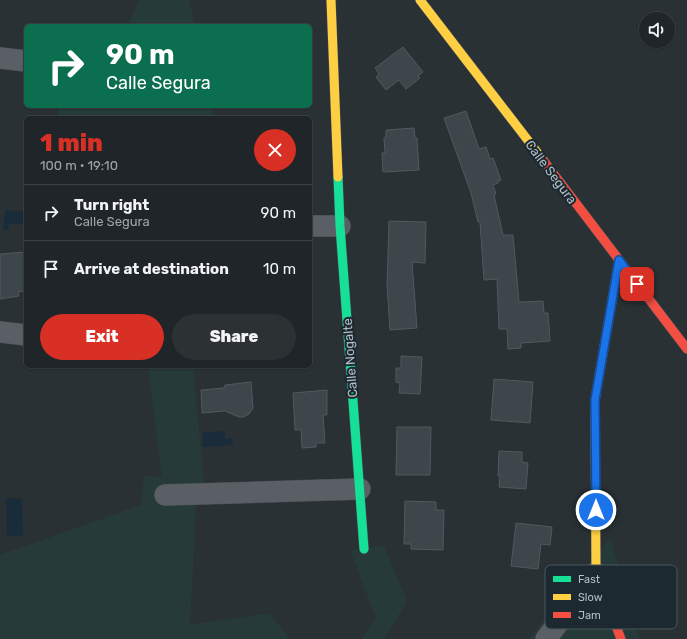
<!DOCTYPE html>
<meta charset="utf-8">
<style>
body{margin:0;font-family:Rubik,sans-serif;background:#2c3134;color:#f1f3f6;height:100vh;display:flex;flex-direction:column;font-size:15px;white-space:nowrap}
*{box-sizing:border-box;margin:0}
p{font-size:13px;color:#a1a5a8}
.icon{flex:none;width:22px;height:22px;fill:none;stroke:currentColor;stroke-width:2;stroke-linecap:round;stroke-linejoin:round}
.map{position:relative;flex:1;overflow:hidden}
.drawer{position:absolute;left:24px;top:116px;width:288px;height:252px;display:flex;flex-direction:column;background:#1f2528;border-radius:6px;box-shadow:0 1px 3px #0004,0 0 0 1px #3c4245}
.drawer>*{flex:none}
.top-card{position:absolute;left:24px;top:24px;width:288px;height:84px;border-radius:6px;box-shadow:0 1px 3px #0004,0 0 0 1px #3c4245;background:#0b6e4f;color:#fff;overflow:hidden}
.controls{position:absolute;left:639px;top:12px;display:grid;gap:8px}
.controls a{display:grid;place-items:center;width:36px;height:36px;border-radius:50%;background:#1f2528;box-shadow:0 1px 3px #0004,0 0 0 1px #3c4245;font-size:20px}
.pin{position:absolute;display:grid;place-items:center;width:34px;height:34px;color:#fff;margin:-17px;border-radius:8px;box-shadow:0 2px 6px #0006}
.me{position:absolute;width:44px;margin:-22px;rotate:0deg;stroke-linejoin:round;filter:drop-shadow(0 0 3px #0008)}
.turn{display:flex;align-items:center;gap:14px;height:84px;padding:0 16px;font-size:18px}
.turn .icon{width:52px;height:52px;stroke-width:2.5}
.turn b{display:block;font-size:28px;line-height:34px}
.round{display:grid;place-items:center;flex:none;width:42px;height:42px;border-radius:21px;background:#2c3134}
.summary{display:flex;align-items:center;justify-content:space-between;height:68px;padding:0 16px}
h1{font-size:24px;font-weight:800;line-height:30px;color:#d93025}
.primary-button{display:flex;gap:8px;margin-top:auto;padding:8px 16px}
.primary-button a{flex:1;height:46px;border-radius:24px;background:#d93025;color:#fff;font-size:16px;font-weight:800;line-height:46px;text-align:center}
.primary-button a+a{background:#2c3134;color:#f1f3f6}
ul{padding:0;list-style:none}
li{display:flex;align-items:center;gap:12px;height:56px;padding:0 16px;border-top:1px solid #3c4245}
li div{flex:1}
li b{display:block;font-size:15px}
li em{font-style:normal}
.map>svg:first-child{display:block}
.green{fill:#263b39}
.water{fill:#192c39}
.building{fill:#3d464a;stroke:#51595d}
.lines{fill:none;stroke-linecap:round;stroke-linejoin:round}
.street-casing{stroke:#464e52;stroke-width:22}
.fast-casing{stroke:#464e52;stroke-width:10}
.slow-casing{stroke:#464e52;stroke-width:10}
.jam-casing{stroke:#464e52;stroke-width:10}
.street{stroke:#595f64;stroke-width:21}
.fast{stroke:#16e098;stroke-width:9}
.slow{stroke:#ffcf43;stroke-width:9}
.jam{stroke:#f24e42;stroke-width:9}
.route-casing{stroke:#114b97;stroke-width:10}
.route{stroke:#1a73e8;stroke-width:7}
.labels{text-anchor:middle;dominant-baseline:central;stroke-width:4;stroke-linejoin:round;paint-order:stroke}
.street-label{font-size:13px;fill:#b2bfc7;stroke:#1c2931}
.key{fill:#1c2931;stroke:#49565e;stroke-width:1}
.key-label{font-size:11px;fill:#b2bfc7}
</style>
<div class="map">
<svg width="687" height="639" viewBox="0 0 687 639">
<rect width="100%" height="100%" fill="#293135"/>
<!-- green -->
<path class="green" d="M139,0H189L195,26H128Z
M58,106H212L213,115L177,118H58Z
M148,366H193L206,505L196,503L190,625L269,613L290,639H0V555L141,505L144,476L162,477Z
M610,538L640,639H529Z
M384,546L407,601L384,639H362L376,618L350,550Z"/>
<!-- water -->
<path class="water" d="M5,210L26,212V224H9L8,230L3,229Z
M225,431V439L232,438L233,445L203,447L202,433Z
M6,498H22L23,536H7Z"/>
<!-- building -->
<path class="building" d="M403,47L423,72L418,76L420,78L406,89L399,80L386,90L376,77L379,74L375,68Z
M466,111L479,149L486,147L490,159L493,158L501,180L498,181V183L493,185L496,194L494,195L503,235H513L519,302L543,301L544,313H548L550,341L521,343V348L508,349L507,329H499L497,279L484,280L480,222H478L471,193L444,118Z
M414,128L415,138H417L419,170L383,172L382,153H385L384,138L386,137V130Z
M389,221L426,222L425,263L412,262L417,328L390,330L387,285Z
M26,252V291L18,292L19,296L0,299V254Z
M401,356L422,357L420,394L399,393L400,383L396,382V368H401Z
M494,379L533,382L530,423L491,420Z
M251,382L253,408L249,414L244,417H239L225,411L202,413L201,390L224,388L225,385Z
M327,390V415H323L325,443H316V447L302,448L301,430H295L293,393Z
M397,427H431L430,475H396Z
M499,451L522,452V462L528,463L526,489L499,487L500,476H498Z
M405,501L436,502V510H444L443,550L411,549V544H404Z
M516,523L552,527L550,545L541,544L538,569L511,566Z"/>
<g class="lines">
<defs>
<path id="street" d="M0,58L26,61
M310,226H340
M0,332L26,335
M165,495L360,489
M546,639L596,573"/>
<path id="fast" d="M338,177L340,226L364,549"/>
<path id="slow" d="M331,0L338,177
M420,0L543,160
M603,592L596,573L595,400L619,260"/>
<path id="jam" d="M543,160L687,349
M603,592L621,639"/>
</defs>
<!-- street casing -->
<use href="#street" class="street-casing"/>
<!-- fast casing -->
<use href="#fast" class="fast-casing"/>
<!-- slow casing -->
<use href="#slow" class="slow-casing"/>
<!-- jam casing -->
<use href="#jam" class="jam-casing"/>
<!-- street -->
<use href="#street" class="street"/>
<!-- fast -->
<use href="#fast" class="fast"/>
<!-- slow -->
<use href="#slow" class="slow"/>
<!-- jam -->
<use href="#jam" class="jam"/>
</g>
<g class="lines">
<defs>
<path id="route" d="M596,510L595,400L619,260L637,284"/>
</defs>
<!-- route casing -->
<use href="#route" class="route-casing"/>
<!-- route -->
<use href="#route" class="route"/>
</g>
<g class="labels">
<!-- street labels -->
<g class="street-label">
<text transform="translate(551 172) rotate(53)">Calle Segura</text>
<text transform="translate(350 358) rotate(-94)">Calle Nogalte</text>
</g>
</g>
<!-- legend -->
<rect x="545" y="565" width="132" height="64" rx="6" class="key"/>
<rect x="553" y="576" width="18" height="6" fill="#16e098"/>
<rect x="553" y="594" width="18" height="6" fill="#ffcf43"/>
<rect x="553" y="612" width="18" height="6" fill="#f24e42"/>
<g class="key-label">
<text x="578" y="583">Fast</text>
<text x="578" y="601">Slow</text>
<text x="578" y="619">Jam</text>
</g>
</svg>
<div class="controls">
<a><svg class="icon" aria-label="sound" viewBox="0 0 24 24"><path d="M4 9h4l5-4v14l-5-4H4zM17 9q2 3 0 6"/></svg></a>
</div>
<div class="pin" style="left:637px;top:284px;background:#d93025"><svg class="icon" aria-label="arrive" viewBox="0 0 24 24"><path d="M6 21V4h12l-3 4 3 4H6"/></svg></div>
<svg class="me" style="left:596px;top:510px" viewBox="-20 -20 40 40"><circle r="17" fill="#1a73e8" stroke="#fff" stroke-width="3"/><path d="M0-11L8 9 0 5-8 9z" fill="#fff"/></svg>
<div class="top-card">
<div class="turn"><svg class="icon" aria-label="right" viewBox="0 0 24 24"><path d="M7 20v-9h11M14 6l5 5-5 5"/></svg><div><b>90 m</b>Calle Segura</div></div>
</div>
<section class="drawer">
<div class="summary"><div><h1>1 min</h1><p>100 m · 19:10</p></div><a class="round" style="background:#d93025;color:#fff"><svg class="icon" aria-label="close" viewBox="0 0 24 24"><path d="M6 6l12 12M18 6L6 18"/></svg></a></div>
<ul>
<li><svg class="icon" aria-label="right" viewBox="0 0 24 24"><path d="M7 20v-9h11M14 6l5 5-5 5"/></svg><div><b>Turn right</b><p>Calle Segura</p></div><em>90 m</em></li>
<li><svg class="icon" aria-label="arrive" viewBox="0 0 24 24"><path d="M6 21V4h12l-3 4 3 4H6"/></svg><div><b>Arrive at destination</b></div><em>10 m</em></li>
</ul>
<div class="primary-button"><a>Exit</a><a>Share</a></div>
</section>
</div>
